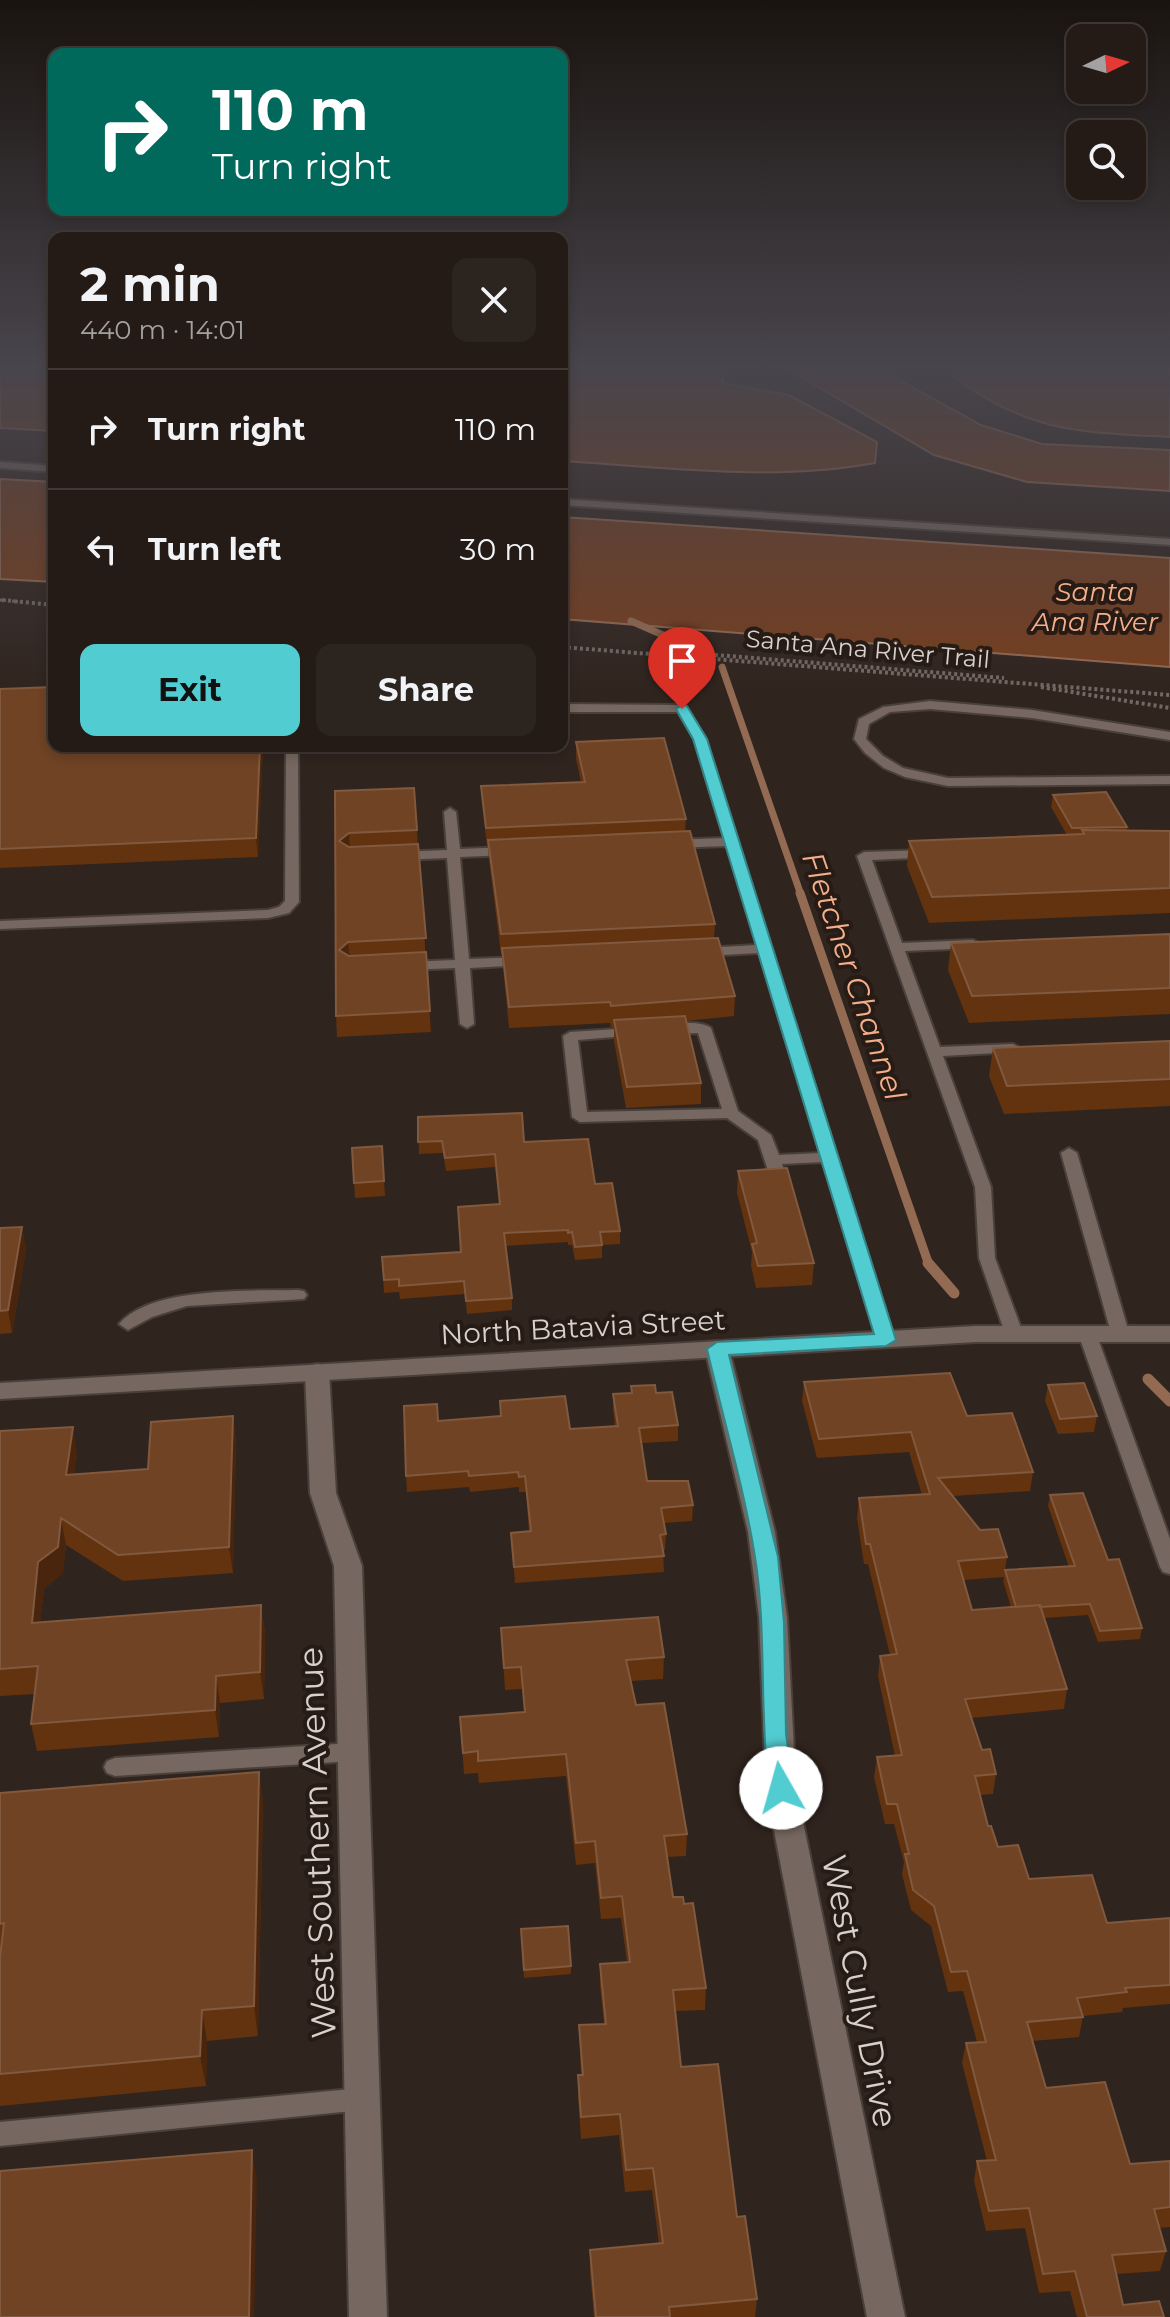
<!DOCTYPE html>
<meta charset="utf-8">
<style>
body{margin:0;font-family:Montserrat,sans-serif;background:#2c241f;color:#f1f3f6;height:100vh;display:flex;flex-direction:column;font-size:30px;white-space:nowrap}
*{box-sizing:border-box;margin:0}
p{font-size:26px;color:#a3a1a1}
.icon{flex:none;width:44px;height:44px;fill:none;stroke:currentColor;stroke-width:2;stroke-linecap:round;stroke-linejoin:round}
.map{position:relative;flex:1;overflow:hidden}
.drawer{position:absolute;left:48px;top:232px;width:520px;height:520px;display:flex;flex-direction:column;background:#241b16;border-radius:16px;box-shadow:0 4px 12px #0003,0 0 0 2px #413935}
.drawer>*{flex:none}
.top-card{position:absolute;left:48px;top:48px;width:520px;height:168px;border-radius:16px;box-shadow:0 4px 12px #0003,0 0 0 2px #413935;background:#00695c;color:#fff;overflow:hidden}
.needle{width:52px;rotate:85deg}
.buttons{position:absolute;left:1066px;top:24px;display:grid;gap:16px}
.buttons a{display:grid;place-items:center;width:80px;height:80px;border-radius:16px;background:#241b16;box-shadow:0 4px 12px #0003,0 0 0 2px #413935;font-size:40px}
.pin{position:absolute;display:grid;place-items:center;width:68px;height:68px;color:#fff;margin:-82px -34px;border-radius:50% 50% 50% 0;rotate:-45deg;box-shadow:0 0 8px #0007}
.pin .icon{rotate:45deg}
.me{position:absolute;width:88px;margin:-44px;rotate:353deg;stroke-linejoin:round;filter:drop-shadow(0 0 6px #0008)}
.turn{display:flex;align-items:center;gap:28px;height:168px;padding:0 32px;font-size:36px}
.turn .icon{width:104px;height:104px;stroke-width:2.5}
.turn b{display:block;font-size:56px;line-height:68px}
.round{display:grid;place-items:center;flex:none;width:84px;height:84px;border-radius:16px;background:#2c241f}
.overview{display:flex;align-items:center;justify-content:space-between;height:136px;padding:0 32px}
h1{font-size:48px;font-weight:700;line-height:60px}
.cta{display:flex;gap:16px;margin-top:auto;padding:16px 32px}
.cta a{flex:1;height:92px;border-radius:16px;background:#51ccd1;color:#111;font-size:32px;font-weight:700;line-height:92px;text-align:center}
.cta a+a{background:#2c241f;color:#f1f3f6}
ul{padding:0;list-style:none}
li{display:flex;align-items:center;gap:24px;height:120px;padding:0 32px;border-top:2px solid #413935}
li div{flex:1}
li b{display:block;font-size:30px}
li em{font-style:normal}
.map>svg:first-child{display:block}
.water{fill:#763e1e;stroke:#936a52;stroke-width:2}
.lines{fill:none;stroke-linecap:round;stroke-linejoin:round}
.stream-far2{stroke:#936a52;stroke-width:7}
.stream-far1{stroke:#936a52;stroke-width:9}
.stream{stroke:#936a52;stroke-width:11}
.service-casing{stroke:#49403b;stroke-width:4}
.minor-casing{stroke:#49403b;stroke-width:4}
.secondary-casing{stroke:#49403b;stroke-width:4}
.path-far1{stroke:#736964;stroke-width:3;stroke-dasharray:2 2;stroke-linecap:butt}
.path{stroke:#736964;stroke-width:4;stroke-dasharray:3 3;stroke-linecap:butt}
.service{fill:#766860;fill-rule:evenodd}
.minor{fill:#766860;fill-rule:evenodd}
.secondary{fill:#766860;fill-rule:evenodd}
.wall{fill:#63320f;fill-rule:evenodd}
.shaded-wall{fill:#49250d}
.building{fill:#6f4324;stroke:#80593e;stroke-width:2}
.route{fill:#51ccd1;stroke:#358588;stroke-width:2}
.labels{text-anchor:middle;dominant-baseline:central;stroke-width:8;stroke-linejoin:round;paint-order:stroke}
.far-street-label{font-size:24px;fill:#d8d0cc;stroke:#261b15}
.far-water-label{font-size:26px;font-style:italic;fill:#f4af8a;stroke:#261b15}
.street-label{font-size:28px;fill:#d8d0cc;stroke:#261b15}
.water-label{font-size:30px;font-style:italic;fill:#f4af8a;stroke:#261b15}
.near-street-label{font-size:34px;fill:#d8d0cc;stroke:#261b15}
</style>
<div class="map">
<svg width="1170" height="2317" viewBox="0 0 1170 2317">
<rect width="100%" height="100%" fill="#30241e"/>
<!-- water -->
<path class="water" d="M0,368H54V431L0,428Z
M562,368H729L722,374L723,383L789,395L877,442L875,463C773,482 665,467 562,461Z
M786,368H878L981,425L1042,444L1170,450V491L1027,482L934,455Z
M956,368H1170V437C1079,432 1029,433 952,376Z
M0,479L54,482V582L0,579Z
M562,517L1170,558V667L562,619Z"/>
<g class="lines">
<!-- stream-far2 -->
<path class="stream-far2" d="M631,621L672,639
M722,667L801,895"/>
<!-- stream-far1 -->
<path class="stream-far1" d="M800,893L929,1265"/>
<!-- stream -->
<path class="stream" d="M928,1263L954,1293
M1148,1379L1170,1401"/>
<defs>
<path id="service" d="M0,462L54,466V472L0,468Z
M562,499L1170,539V545L562,505Z
M930,701L1032,710L1170,732V740L1032,718L930,709L890,712L869,724L866,739L883,756L903,768L948,778L1170,776V784L948,786L905,777L884,768L865,753L854,739L859,719L883,707Z
M562,704L682,705L686,707L706,739L895,1340L892,1344H880L877,1340L823,1162L782,1164L788,1183L780,1188L772,1183L758,1140L727,1118L580,1122L572,1117L563,1036L570,1032L632,1028L639,1032L637,1035L578,1040L587,1112L722,1109L698,1033L668,1034L661,1030C671,1022 701,1020 711,1028L738,1111L771,1135L779,1155L820,1153L759,953L703,956L696,952L703,948L757,945L727,846L671,848L664,844L671,840L724,838L694,739L678,712H562Z
M286,746H298L299,902L289,913L268,918L0,929V921L268,910L279,907L285,901Z
M450,808L456,812L460,849L508,847L515,851L508,855L460,857L469,959L524,957L531,961L524,965L470,968L474,1024L467,1028L460,1024L455,968L407,970L400,966L407,962L455,960L447,858L399,860L392,856L399,852L447,850L444,812Z
M929,850L936,854L934,857L872,860L902,943L973,940L980,944L973,948L905,951L940,1047L1013,1044L1020,1048L1013,1052L943,1056L991,1187L995,1258L1023,1333L1014,1339L1005,1333L979,1258L975,1187L857,856L864,852Z
M1069,1148L1077,1153L1129,1333L1126,1337H1114L1111,1333L1061,1153Z
M298,1290L304,1291L307,1295L304,1299L187,1306L152,1317L128,1330L119,1324C150,1286 253,1291 298,1290Z
M1087,1327L1096,1333L1170,1539V1574L1163,1572L1160,1567L1078,1333Z
M353,1743L361,1746L364,1752L361,1758L353,1761L115,1776L107,1773L104,1767L107,1761L115,1758Z
M362,2088L371,2091L374,2099L371,2107L362,2110L0,2146V2122Z"/>
<path id="minor" d="M717,1341L726,1343L729,1349L775,1532L787,1617L796,1788L905,2317H867L766,1788L759,1617L748,1532L705,1349L708,1343Z
M317,1364L326,1366L329,1372L336,1493L362,1566L387,2317H349L334,1566L310,1493L305,1372L308,1366Z"/>
<path id="secondary" d="M976,1326H1170V1342H976L0,1399V1383Z"/>
</defs>
<!-- service casing -->
<use href="#service" class="service-casing"/>
<!-- minor casing -->
<use href="#minor" class="minor-casing"/>
<!-- secondary casing -->
<use href="#secondary" class="secondary-casing"/>
<!-- path-far1 -->
<path class="path-far1" d="M0,600L23,602"/>
<!-- path -->
<path class="path" d="M2,600L54,605
M562,647L1170,695
M691,653L1004,678
M1041,687L1170,708"/>
<!-- service -->
<use href="#service" class="service"/>
<!-- minor -->
<use href="#minor" class="minor"/>
<!-- secondary -->
<use href="#secondary" class="secondary"/>
</g>
<!-- wall -->
<path class="wall" d="M0,689L263,746L258,857L0,868Z
M576,742L686,819L685,832L715,924L714,938L735,996L734,1016L686,1021L701,1083V1104L626,1108L614,1041V1027H611L610,1023L509,1028L503,968L502,954H501L489,860L488,846H487L482,804L481,786L581,782L576,759Z
M334,746H376L334,748Z
M414,788L431,1032L337,1037L336,1016L335,791Z
M1053,795L1127,827V831H1170V913L929,923L907,866L909,841L1067,835L1051,807Z
M1170,934V1014L969,1023L948,970L951,943Z
M1170,1041V1106L1004,1114L989,1076L993,1048Z
M418,1117L524,1142L595,1184L620,1231V1244L602,1245V1258L575,1260L572,1245H568V1242L505,1246L512,1298V1310L467,1314L465,1294L400,1299L399,1292L384,1293L382,1257L461,1252L499,1204L495,1167L446,1171L443,1153L419,1154Z
M382,1146L385,1196L355,1198L352,1148Z
M738,1171L814,1263L812,1285L756,1288L751,1266L752,1252L737,1193Z
M22,1227L26,1249L12,1333L0,1334V1228Z
M804,1382L967,1416L1033,1472L1030,1491L953,1496L980,1530L1007,1557L1005,1570L1069,1567L1048,1506L1050,1495L1108,1560L1142,1628L1140,1639L1098,1642L1088,1615L1044,1618L1067,1689L1064,1709L971,1718L982,1750L996,1774L993,1794L980,1795L988,1826L998,1847L1029,1879L1107,1923L1170,1918V2004L1123,2008L1122,2012L1083,2016L1079,2037L1033,2041L1046,2088L1130,2164L1170,2161V2227L1159,2228L1166,2251L1160,2271L1116,2274L1123,2305L1164,2317H1077L1070,2291L1039,2293L1025,2228L986,2231L974,2181L977,2161H987L962,2063L966,2043L977,2042L963,1991L948,1992L931,1926L911,1910L902,1874L904,1862L894,1824H885L874,1777L877,1757L895,1756L878,1676L880,1656L890,1655L868,1564H864L857,1518L859,1498L922,1495L909,1452L817,1458L802,1401ZM1004,1577L1003,1581L1011,1607L972,1610L964,1580Z
M1048,1385L1097,1416L1094,1432L1058,1434L1045,1401Z
M631,1386L656,1393L678,1425V1441L642,1443L647,1481L693,1505L692,1521L664,1523L666,1534L665,1550H663L664,1572L515,1583L511,1533L529,1532L526,1492H519V1487L470,1492L469,1487L407,1492L406,1476L500,1416V1401L570,1429L615,1426L613,1410V1394L631,1393Z
M233,1416L236,1442L233,1573L123,1581L66,1545L63,1573L44,1589L40,1622L261,1605L265,1632L264,1699L220,1703L219,1737L37,1751L31,1724L35,1694L0,1696V1431L77,1453L74,1474L148,1469Z
M501,1628L664,1657L663,1679L631,1681L636,1705L687,1834L686,1856L667,1857L673,1897L684,1904L706,1988L705,2010L675,2011L681,2067L737,2217L757,2299L755,2317H594L590,2272V2250L659,2244L652,2190L625,2192L619,2135L581,2139L578,2097V2075H581L579,2025L604,2024L600,1986V1964L627,1962L621,1918L601,1919L595,1863L576,1865L566,1776L479,1783L478,1773L464,1774L460,1717L524,1712L522,1689L505,1690Z
M259,1772L263,1803L258,2036L207,2041L206,2086L0,2106V1793Z
M521,1929L571,1966V1974L524,1978Z"/>
<!-- shaded-wall -->
<path class="shaded-wall" d="M260,746H263L258,857L256,838Z
M349,833L350,852L339,841Z
M348,942L350,962L339,950Z
M22,1227L26,1249L12,1333L8,1310Z
M233,1416L236,1442L233,1573L229,1547Z
M73,1427L77,1453L71,1501L66,1475Z
M61,1518L66,1545L63,1573L44,1589L37,1650L32,1623L38,1562Z
M261,1605L265,1632L264,1699L260,1672Z
M216,1676L220,1703L219,1737L215,1710Z
M259,1772L263,1803L258,2036L254,2006Z
M202,2010L207,2041L206,2086L200,2056Z
M252,2150L257,2181L254,2317H249Z"/>
<!-- building -->
<path class="building" d="M54,687V746H260L256,838L0,849V689Z
M664,738L686,819L486,828L481,786L585,782L576,742Z
M414,788L417,830L349,833L339,841L349,847L418,844L426,938L348,942L339,950L349,956L426,952L430,1011L336,1016L335,791Z
M1106,792L1127,827L1072,828L1053,795Z
M1082,830L1170,831V888L932,897L909,841L1084,834Z
M690,831L715,924L501,934L488,840Z
M1170,934V988L972,996L951,943Z
M718,938L735,996L611,1006L610,1002L509,1007L502,948Z
M685,1016L701,1083L627,1087L614,1020Z
M1170,1041V1079L1007,1086L993,1048Z
M522,1113L524,1142L588,1139L595,1184L612,1183L620,1231L600,1232L602,1245L575,1247L572,1232L568,1233V1230L504,1233L512,1298L466,1301L464,1281L399,1286V1279L384,1280L382,1257L461,1252L458,1207L500,1204L495,1154L445,1158L442,1141L418,1142V1117Z
M382,1146L384,1181L354,1183L352,1148Z
M787,1168L814,1263L758,1266L752,1244L757,1243L738,1171Z
M22,1227L8,1310L0,1311V1228Z
M950,1373L967,1416L1012,1413L1033,1472L938,1478L980,1530L998,1529L1007,1557L958,1561L972,1610L1040,1605L1067,1689L965,1699L982,1750L990,1749L996,1774L975,1776L988,1826H991L998,1847L1018,1845L1029,1879L1092,1875L1107,1923L1170,1918V1985L1125,1988L1127,1992L1077,1998L1083,2017L1027,2022L1046,2088L1105,2082L1130,2164L1170,2161V2207L1154,2209L1166,2251L1112,2255L1123,2305L1159,2301L1164,2317H1087L1075,2271L1043,2274L1029,2208L989,2211L977,2161L996,2160L966,2043L986,2042L967,1971L951,1972L934,1906L913,1890L905,1854H909L897,1804H887L877,1757L902,1755L880,1656L897,1654L870,1544H866L859,1498L930,1494L911,1432L819,1439L804,1382Z
M1084,1383L1097,1416L1060,1419L1048,1385Z
M655,1385L656,1393L672,1392L678,1425L639,1428L647,1481H688L693,1505L661,1508L666,1534L660,1535L664,1556L514,1567L511,1533L531,1531L525,1476L519,1477L518,1472L469,1476L468,1471L406,1476L404,1406L437,1404L438,1421L501,1416L500,1401L565,1396L570,1429L618,1426L613,1394L632,1393L631,1386Z
M233,1416L229,1547L118,1555L61,1518L58,1547L38,1562L32,1623L261,1605L260,1672L216,1676L215,1710L31,1724L38,1666L0,1669V1431L73,1427L66,1475L148,1469L151,1422Z
M1083,1493L1108,1560L1119,1559L1142,1628L1100,1631L1090,1604L1040,1607V1605L1016,1607L1005,1570L1075,1566L1050,1495Z
M658,1617L664,1657L626,1660L636,1705L664,1703L687,1834L664,1836L673,1897H683L684,1904L693,1903L706,1988L673,1990L681,2067L718,2064L737,2217L745,2216L757,2299L669,2307L670,2317H596L590,2250L663,2243L653,2168L626,2170L620,2114L581,2117L578,2075H583L579,2025L606,2024L600,1964L630,1962L622,1896L601,1898L595,1841L576,1843L566,1754L478,1761V1751L463,1753L460,1717L525,1712L521,1667L504,1668L501,1628Z
M259,1772L254,2006L202,2010L200,2056L0,2074V1957L4,1923L0,1924V1793Z
M568,1926L571,1966L524,1970L521,1929Z
M252,2150L249,2317H0V2171Z"/>
<!-- sky -->
<linearGradient id="sky" x2="0" y2="1"><stop stop-color="#1a1410"/><stop offset="0.53" stop-color="#48454c"/><stop offset="1" stop-color="#48454c" stop-opacity="0"/></linearGradient>
<rect width="1170" height="693" fill="url(#sky)"/>
<!-- route -->
<path class="route" d="M682,705L687,706L707,739L896,1340L886,1346L729,1355L778,1557L784,1623L786,1734L794,1788L790,1795L781,1798L772,1795L769,1788C759,1711 767,1632 755,1557C744,1487 723,1418 707,1349L717,1342L874,1334L693,739L676,709Z"/>
<g class="labels">
<!-- far-street labels -->
<g class="far-street-label">
<text transform="translate(868 649) rotate(5)">Santa Ana River Trail</text>
</g>
<!-- far-water labels -->
<g class="far-water-label">
<text x="1095" y="592">Santa<tspan x="1095" dy="30">Ana River</tspan></text>
</g>
<!-- street labels -->
<g class="street-label">
<text transform="translate(583 1327) rotate(-3)">North Batavia Street</text>
</g>
<!-- water labels -->
<g class="water-label">
<text transform="translate(854 976) rotate(71)">Fletcher Channel</text>
</g>
<!-- near-street labels -->
<g class="near-street-label">
<text transform="translate(317 1843) rotate(-92)">West Southern Avenue</text>
<text transform="translate(860 1991) rotate(79)">West Cully Drive</text>
</g>
</g>
</svg>
<div class="buttons">
<a><svg class="needle" viewBox="-14 -14 28 28"><path d="M0-13l5 13h-10z" fill="#e53935"/><path d="M0 13l5-13h-10z" fill="#a3a1a1"/></svg></a>
<a><svg class="icon" aria-label="search" viewBox="0 0 24 24"><circle cx="10" cy="10" r="6"/><path d="M15 15l6 6"/></svg></a>
</div>
<div class="pin" style="left:682px;top:709px;background:#d93025"><svg class="icon" aria-label="arrive" viewBox="0 0 24 24"><path d="M6 21V4h12l-3 4 3 4H6"/></svg></div>
<svg class="me" style="left:781px;top:1788px" viewBox="-20 -20 40 40"><circle r="19" fill="#fff"/><path d="M0-13L10 11 0 6-10 11z" fill="#51ccd1"/></svg>
<div class="top-card">
<div class="turn"><svg class="icon" aria-label="right" viewBox="0 0 24 24"><path d="M7 20v-9h11M14 6l5 5-5 5"/></svg><div><b>110 m</b>Turn right</div></div>
</div>
<section class="drawer">
<div class="overview"><div><h1>2 min</h1><p>440 m · 14:01</p></div><a class="round"><svg class="icon" aria-label="close" viewBox="0 0 24 24"><path d="M6 6l12 12M18 6L6 18"/></svg></a></div>
<ul>
<li><svg class="icon" aria-label="right" viewBox="0 0 24 24"><path d="M7 20v-9h11M14 6l5 5-5 5"/></svg><div><b>Turn right</b></div><em>110 m</em></li>
<li><svg class="icon" aria-label="left" viewBox="0 0 24 24"><path d="M17 20v-9H6M10 6l-5 5 5 5"/></svg><div><b>Turn left</b></div><em>30 m</em></li>
</ul>
<div class="cta"><a>Exit</a><a>Share</a></div>
</section>
</div>
